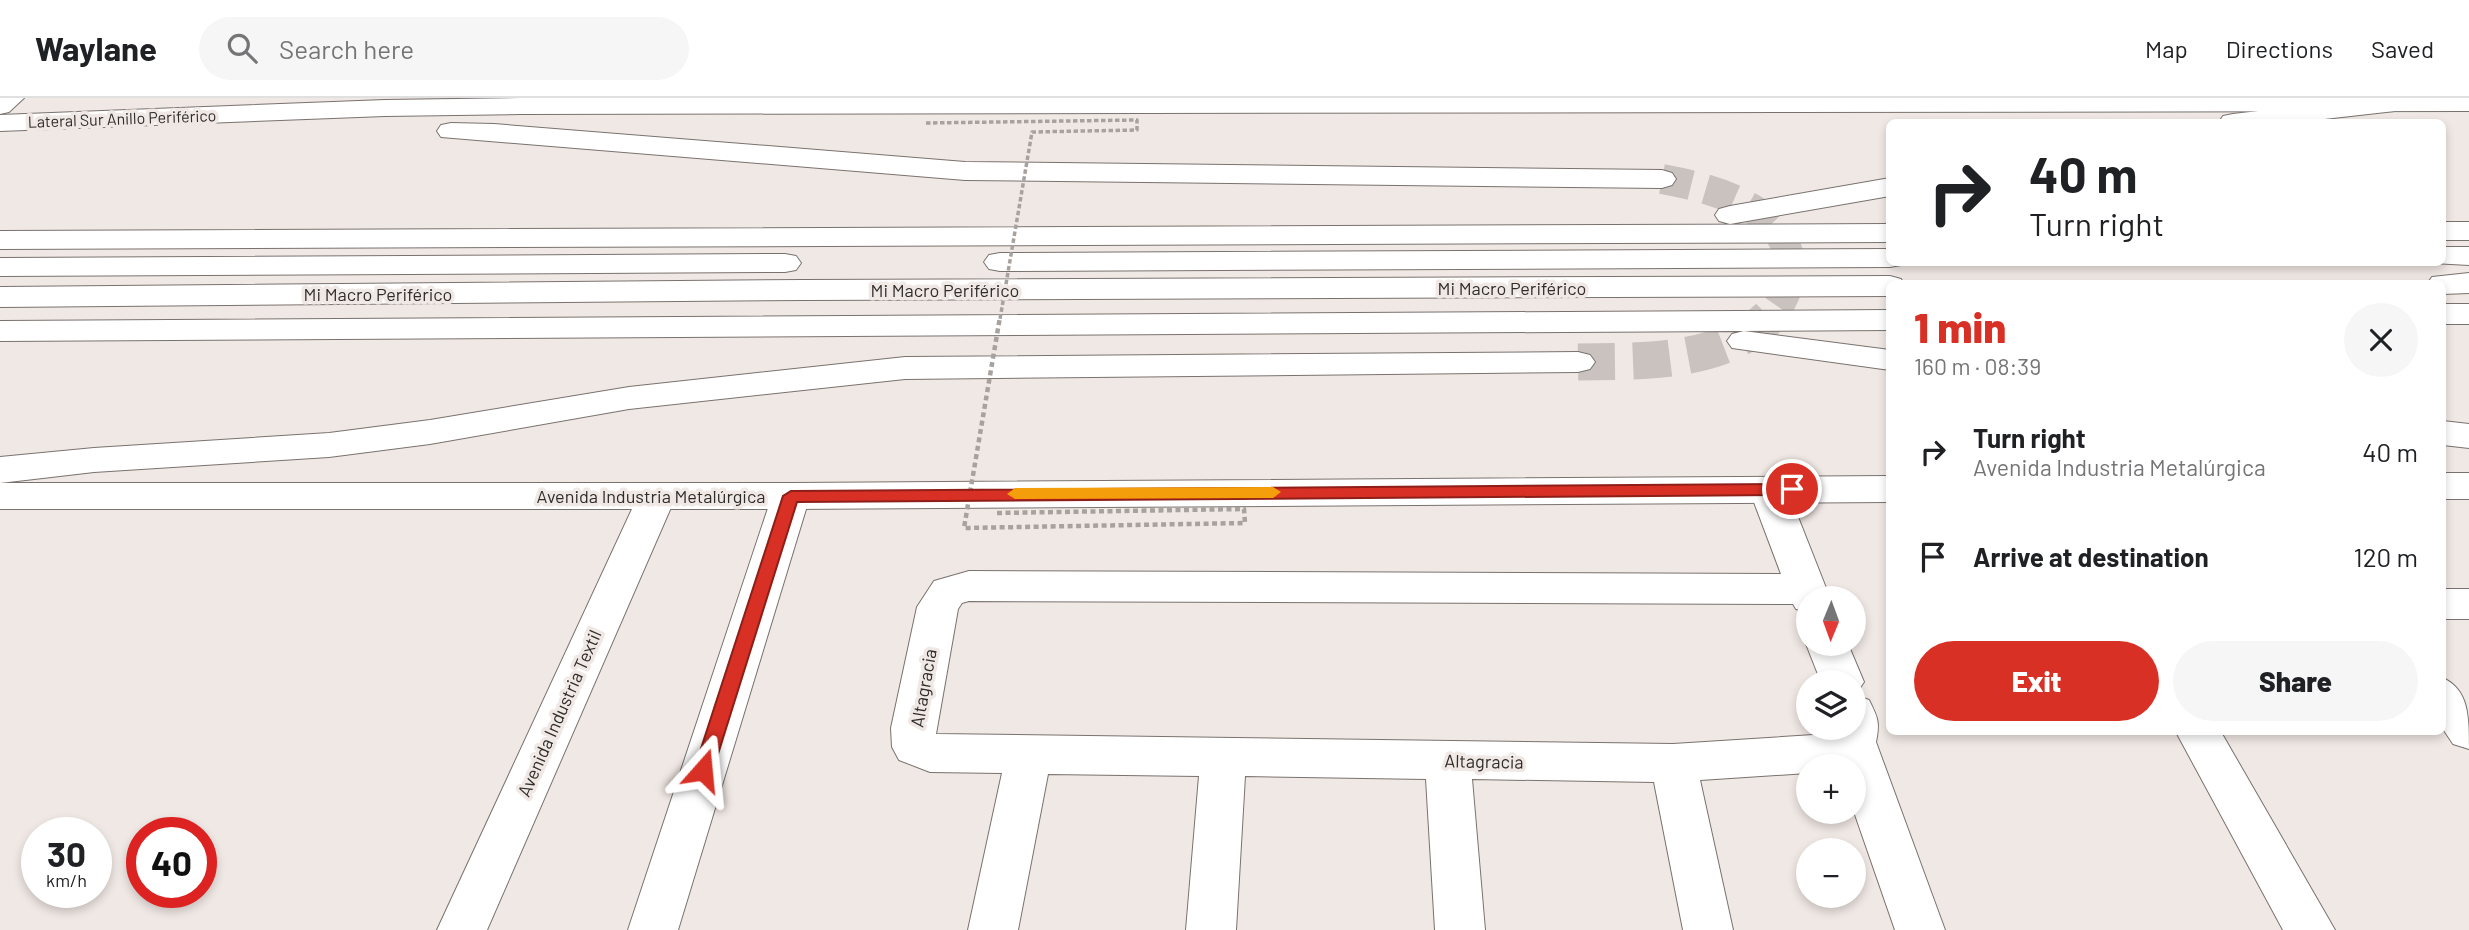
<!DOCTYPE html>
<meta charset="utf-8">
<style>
body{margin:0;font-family:Barlow,sans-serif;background:#f6f6f6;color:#202124;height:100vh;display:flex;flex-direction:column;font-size:26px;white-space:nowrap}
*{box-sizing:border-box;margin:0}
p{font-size:23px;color:#757577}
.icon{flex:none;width:38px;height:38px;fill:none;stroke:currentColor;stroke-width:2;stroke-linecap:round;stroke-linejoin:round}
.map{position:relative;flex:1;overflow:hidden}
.sheet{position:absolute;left:1886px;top:182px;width:560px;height:455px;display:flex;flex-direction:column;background:#fff;border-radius:10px;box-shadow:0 4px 10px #0003}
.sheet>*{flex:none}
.banner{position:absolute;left:1886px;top:21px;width:560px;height:147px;border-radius:10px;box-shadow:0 4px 10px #0003;background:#fff;color:#202124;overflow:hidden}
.needle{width:46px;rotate:181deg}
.tools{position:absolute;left:1796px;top:488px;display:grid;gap:14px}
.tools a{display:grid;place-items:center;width:70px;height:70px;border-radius:50%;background:#fff;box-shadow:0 4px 10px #0003;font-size:35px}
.speed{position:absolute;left:21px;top:719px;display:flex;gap:14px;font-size:35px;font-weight:700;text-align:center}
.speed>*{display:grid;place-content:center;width:91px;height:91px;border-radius:50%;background:#fff;box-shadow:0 4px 10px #0003;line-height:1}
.speed small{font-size:18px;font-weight:400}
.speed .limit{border:10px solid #d22;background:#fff;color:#111}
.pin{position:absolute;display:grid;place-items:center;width:60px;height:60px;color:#fff;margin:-30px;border:4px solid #fff;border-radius:50%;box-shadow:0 2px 7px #0007}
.me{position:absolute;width:77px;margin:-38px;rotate:18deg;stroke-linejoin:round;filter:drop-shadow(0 0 5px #0008)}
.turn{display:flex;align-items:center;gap:24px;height:147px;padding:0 28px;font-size:32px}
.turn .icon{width:91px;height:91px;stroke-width:2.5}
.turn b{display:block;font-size:49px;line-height:60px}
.round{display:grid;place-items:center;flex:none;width:74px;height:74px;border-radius:37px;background:#f6f6f6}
.head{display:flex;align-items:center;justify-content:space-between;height:119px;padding:0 28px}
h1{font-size:42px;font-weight:800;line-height:52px;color:#d93025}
.primary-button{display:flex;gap:14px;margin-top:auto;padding:14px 28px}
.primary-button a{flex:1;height:80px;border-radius:42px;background:#d93025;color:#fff;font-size:28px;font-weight:800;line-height:80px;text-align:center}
.primary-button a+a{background:#f6f6f6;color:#202124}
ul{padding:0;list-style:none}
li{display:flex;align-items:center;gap:21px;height:105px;padding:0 28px}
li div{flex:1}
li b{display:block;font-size:26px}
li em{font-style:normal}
header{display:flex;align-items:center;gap:42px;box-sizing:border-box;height:98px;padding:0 35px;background:#fff;border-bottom:2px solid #e0e0e0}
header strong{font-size:33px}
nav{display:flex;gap:38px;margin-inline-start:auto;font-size:24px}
.search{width:490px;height:63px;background:#f6f6f6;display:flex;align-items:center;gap:18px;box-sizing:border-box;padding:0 24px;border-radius:38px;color:#757577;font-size:26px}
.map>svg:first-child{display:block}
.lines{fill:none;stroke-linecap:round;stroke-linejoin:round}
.major-tunnel-far1{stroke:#c9c2bf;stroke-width:30;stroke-dasharray:30 15;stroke-linecap:butt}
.major-tunnel{stroke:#c9c2bf;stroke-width:37;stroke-dasharray:37 18;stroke-linecap:butt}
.minor-casing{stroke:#79726e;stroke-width:2}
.major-casing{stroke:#79726e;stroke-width:2}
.highway-casing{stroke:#79726e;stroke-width:2}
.minor{fill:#fff;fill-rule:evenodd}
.major{fill:#fff;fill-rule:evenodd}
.highway{fill:#fff;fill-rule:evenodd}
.path-bridge-far1{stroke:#a8a29e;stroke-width:3.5;stroke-dasharray:4.5 2.5;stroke-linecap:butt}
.path-bridge{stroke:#a8a29e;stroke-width:4.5;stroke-dasharray:5 3.5;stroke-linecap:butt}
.route{fill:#d93025;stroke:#8d1f18;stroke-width:2}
.slow{fill:#f59e0b}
.labels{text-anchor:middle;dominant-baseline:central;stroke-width:7;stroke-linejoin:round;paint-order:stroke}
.far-street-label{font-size:16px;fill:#2f2c2a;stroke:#f0e8e4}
.street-label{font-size:18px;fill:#2f2c2a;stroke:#f0e8e4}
</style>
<header>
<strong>Waylane</strong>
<div class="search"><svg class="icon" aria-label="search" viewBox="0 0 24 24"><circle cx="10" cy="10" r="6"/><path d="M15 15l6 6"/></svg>Search here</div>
<nav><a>Map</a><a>Directions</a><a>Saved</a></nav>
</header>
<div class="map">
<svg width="2469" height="832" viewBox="0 0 2469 832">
<rect width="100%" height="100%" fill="#f0e8e4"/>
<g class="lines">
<!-- major-tunnel-far1 -->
<path class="major-tunnel-far1" d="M1662,81C1709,90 1787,108 1790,168C1790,190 1783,205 1768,221"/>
<!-- major-tunnel -->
<path class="major-tunnel" d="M1578,264C1642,263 1720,266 1769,219"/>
<defs>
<path id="minor" d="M0,0H24L9,14L0,16Z
M2443,149H2469V167L2432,165L2443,164Z
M1890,151V164H1902L1901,167L1890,169L1000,173L989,171L984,164L989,157L1000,155Z
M785,156L796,158L801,165L796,172L785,174L0,178V160Z
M2469,175V195L2443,196V186H2427L2432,179Z
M1890,178L1901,181L1904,186H1890V198L804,202L0,209V189L804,182Z
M1768,378L1781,382L1787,391L1830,500H1808V514L1796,511L1793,506L969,503L962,505L958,511L936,636L1673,646L1829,636L1834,630H1853V584H1821L1806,546L1808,543V546H1848L1864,584L1855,597L1869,602C1878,620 1880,624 1876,644L1945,832H1895L1853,711V668H1808V675L1700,682L1733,832H1683L1654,684L1472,681L1485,832H1435L1426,681L1245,678L1236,832H1186L1199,678L1048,676L1018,832H968L1002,675L930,674L899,662L892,649L891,630L917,509L934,483L969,473L1781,476L1749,391L1755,382Z
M657,385L670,389L676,398L487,832H437L638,398L644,389Z
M791,385L804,389L810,398L678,832H628L772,398L778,389Z
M2443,491H2469V521H2443Z
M2443,580C2469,592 2469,619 2469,651L2453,646L2443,631Z
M2176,634H2221L2335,832H2283Z"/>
<path id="major" d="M520,0H2469V13L520,16L385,18L0,33V17L385,2Z
M451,25L494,26L965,64L1662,72L1672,75L1676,81L1672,87L1662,90L965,82L441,39L437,33L441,27Z
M1578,254L1590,257L1595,264L1590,271L1578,274L905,281L629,311L430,346L329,359L94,374L0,385V359L94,350L329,335L430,322L629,289L905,259Z
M2443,375H2469V401H2443Z
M1890,378V404L791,411H0V385H791Z"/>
<path id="highway" d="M2369,0H2405L2408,5L2404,11L2395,13L2298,24H2219L2223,18L2233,16Z
M1890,80V98L1730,126L1719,123L1715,117L1719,111L1730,108Z
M2443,124H2469V142H2443Z
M1890,126V144L0,151V133Z
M2443,206H2469V226H2443Z
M1890,212V232L0,243V223Z
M1744,233L1890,252V272L1732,250L1727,243L1732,236Z
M2443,323L2469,326V350L2443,347Z"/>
</defs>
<!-- minor casing -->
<use href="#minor" class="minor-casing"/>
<!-- major casing -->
<use href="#major" class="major-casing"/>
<!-- highway casing -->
<use href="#highway" class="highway-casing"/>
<!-- minor -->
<use href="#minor" class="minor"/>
<!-- major -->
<use href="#major" class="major"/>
<!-- highway -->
<use href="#highway" class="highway"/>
<!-- path-bridge-far1 -->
<path class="path-bridge-far1" d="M926,25L1137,22V32L1032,34L1000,221"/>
<!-- path-bridge -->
<path class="path-bridge" d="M997,415L1244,411L1245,425L964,430L1000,219"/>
</g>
<!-- route -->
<path class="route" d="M1792,386L1800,391L1792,397L797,404L713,672L710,678L703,680L696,678L694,672L783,398L791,393Z"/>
<!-- slow -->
<path class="slow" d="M1273,389L1281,394L1273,400L1015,401L1007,396L1015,390Z"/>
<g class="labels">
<!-- far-street labels -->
<g class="far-street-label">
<text transform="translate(122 20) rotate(-2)">Lateral Sur Anillo Periférico</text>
</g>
<!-- street labels -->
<g class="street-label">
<text x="1512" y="190">Mi Macro Periférico</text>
<text x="945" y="192">Mi Macro Periférico</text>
<text x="378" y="196">Mi Macro Periférico</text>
<text x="651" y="398">Avenida Industria Metalúrgica</text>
<text transform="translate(923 590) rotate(-80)">Altagracia</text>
<text transform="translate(559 615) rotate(-66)">Avenida Industria Textil</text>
<text transform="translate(1484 663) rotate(1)">Altagracia</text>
</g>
</g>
</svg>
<div class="tools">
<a><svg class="needle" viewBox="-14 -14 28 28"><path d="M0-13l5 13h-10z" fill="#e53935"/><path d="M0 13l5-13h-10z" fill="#757577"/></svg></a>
<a><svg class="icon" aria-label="layers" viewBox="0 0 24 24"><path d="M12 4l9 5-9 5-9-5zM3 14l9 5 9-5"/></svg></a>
<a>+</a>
<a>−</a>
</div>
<div class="speed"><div>30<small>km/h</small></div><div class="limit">40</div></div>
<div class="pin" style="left:1792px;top:391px;background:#d93025"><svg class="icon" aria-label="arrive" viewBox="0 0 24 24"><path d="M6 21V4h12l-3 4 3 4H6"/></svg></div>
<svg class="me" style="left:703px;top:672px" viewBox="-20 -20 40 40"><path d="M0-17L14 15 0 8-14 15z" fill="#d93025" stroke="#fff" stroke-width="4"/></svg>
<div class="banner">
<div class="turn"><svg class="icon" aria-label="right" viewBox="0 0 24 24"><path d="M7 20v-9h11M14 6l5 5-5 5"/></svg><div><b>40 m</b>Turn right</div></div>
</div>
<section class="sheet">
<div class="head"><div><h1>1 min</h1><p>160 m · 08:39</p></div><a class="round"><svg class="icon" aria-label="close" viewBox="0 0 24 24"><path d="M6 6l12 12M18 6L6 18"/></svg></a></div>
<ul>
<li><svg class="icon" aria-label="right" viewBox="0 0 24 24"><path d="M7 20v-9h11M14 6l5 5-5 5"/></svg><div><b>Turn right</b><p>Avenida Industria Metalúrgica</p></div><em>40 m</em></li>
<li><svg class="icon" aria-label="arrive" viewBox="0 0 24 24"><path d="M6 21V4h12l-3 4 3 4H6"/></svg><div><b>Arrive at destination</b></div><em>120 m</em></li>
</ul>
<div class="primary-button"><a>Exit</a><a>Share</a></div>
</section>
</div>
